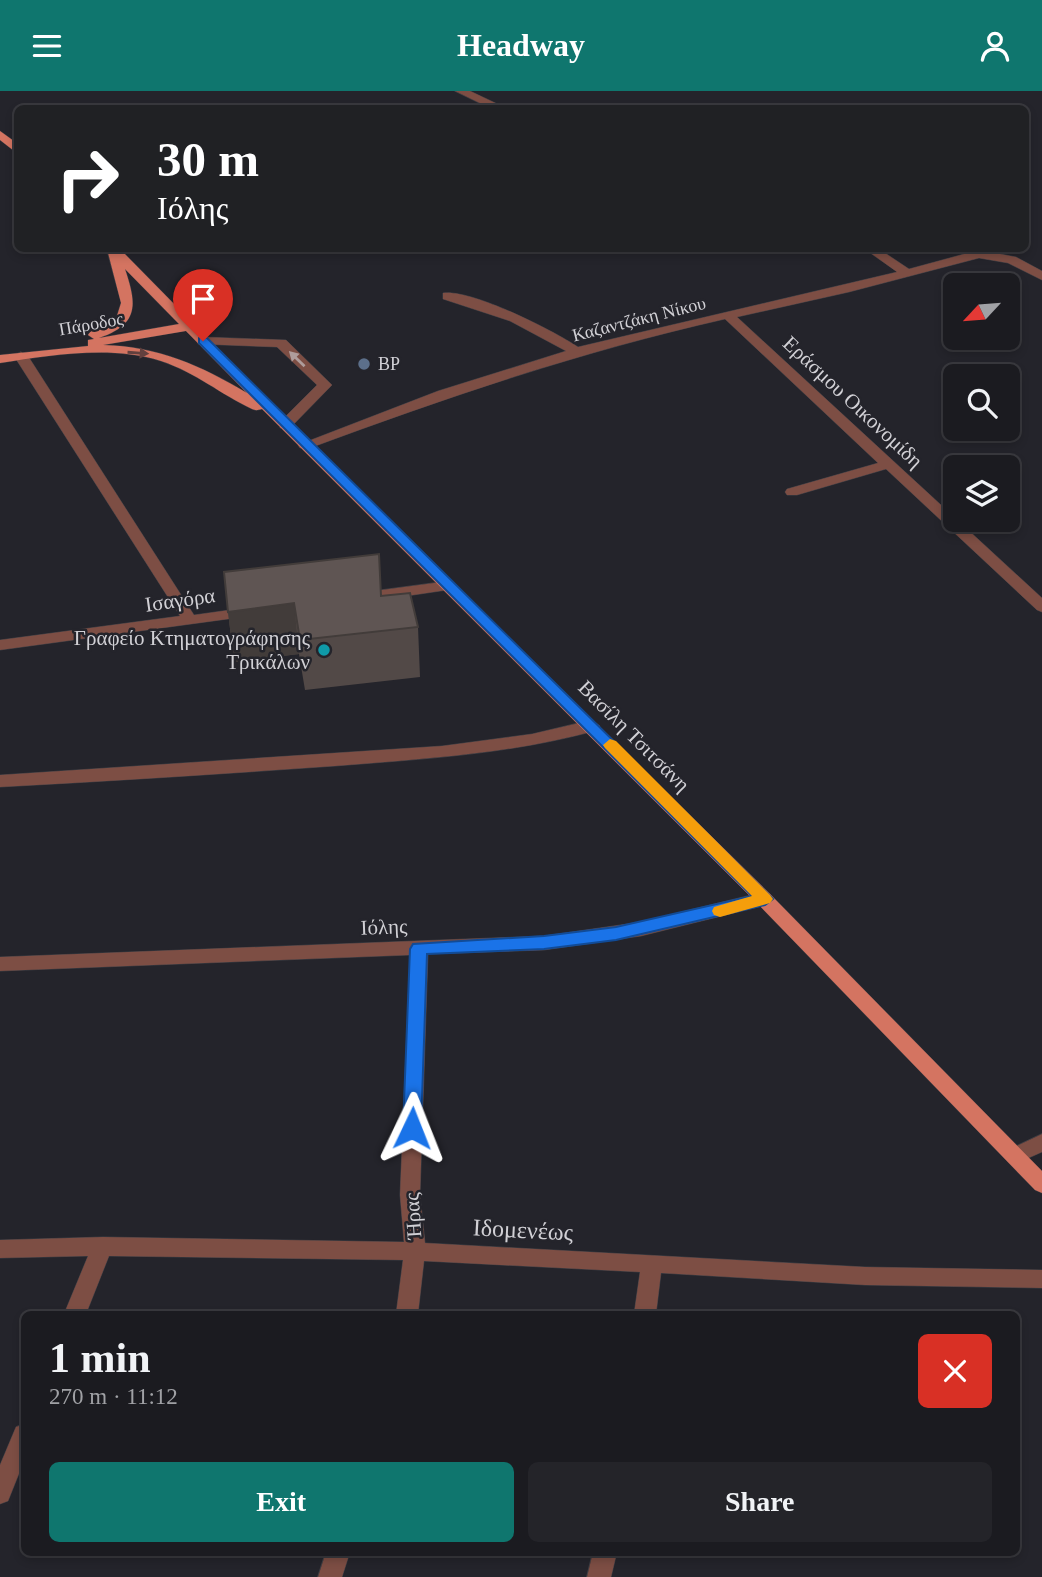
<!DOCTYPE html>
<meta charset="utf-8">
<style>
body{margin:0;font-family:"Times New Roman",serif;background:#242429;color:#f1f3f6;height:100vh;display:flex;flex-direction:column;font-size:26px;white-space:nowrap}
*{box-sizing:border-box;margin:0}
p{font-size:23px;color:#a0a1a5}
.icon{flex:none;width:38px;height:38px;fill:none;stroke:currentColor;stroke-width:2;stroke-linecap:round;stroke-linejoin:round}
.map{position:relative;flex:1;overflow:hidden}
.side{position:absolute;left:21px;top:1220px;width:999px;height:245px;display:flex;flex-direction:column;background:#1b1b20;border-radius:10px;box-shadow:0 4px 10px #0003,0 0 0 2px #39393e}
.side>*{flex:none}
.guide{position:absolute;left:14px;top:14px;width:1015px;height:147px;border-radius:10px;box-shadow:0 4px 10px #0003,0 0 0 2px #39393e;background:#202124;color:#fff;overflow:hidden}
.needle{width:46px;rotate:244deg}
.fabs{position:absolute;left:943px;top:182px;display:grid;gap:14px}
.fabs a{display:grid;place-items:center;width:77px;height:77px;border-radius:10px;background:#1b1b20;box-shadow:0 4px 10px #0003,0 0 0 2px #39393e;font-size:35px}
.pin{position:absolute;display:grid;place-items:center;width:60px;height:60px;color:#fff;margin:-72px -30px;border-radius:50% 50% 50% 0;rotate:-45deg;box-shadow:0 0 7px #0007}
.pin .icon{rotate:45deg}
.me{position:absolute;width:77px;margin:-38px;rotate:2deg;stroke-linejoin:round;filter:drop-shadow(0 0 5px #0008)}
.turn{display:flex;align-items:center;gap:24px;height:147px;padding:0 28px;font-size:32px}
.turn .icon{width:91px;height:91px;stroke-width:2.5}
.turn b{display:block;font-size:49px;line-height:60px}
.round{display:grid;place-items:center;flex:none;width:74px;height:74px;border-radius:10px;background:#242429}
.overview{display:flex;align-items:center;justify-content:space-between;height:119px;padding:0 28px}
h1{font-size:42px;font-weight:800;line-height:52px}
.action{display:flex;gap:14px;margin-top:auto;padding:14px 28px}
.action a{flex:1;height:80px;border-radius:10px;background:#0f766e;color:#fff;font-size:28px;font-weight:800;line-height:80px;text-align:center}
.action a+a{background:#242429;color:#f1f3f6}
header{display:flex;justify-content:space-between;align-items:center;height:91px;padding:0 28px;background:#0f766e;color:#fff;font-size:32px;font-weight:800}
.map>svg:first-child{display:block}
.lines{fill:none;stroke-linecap:round;stroke-linejoin:round}
.minor-casing{stroke:#404046;stroke-width:1}
.major-casing{stroke:#404046;stroke-width:1}
.minor{fill:#7d4e44;fill-rule:evenodd}
.major{fill:#d47461;fill-rule:evenodd}
.wall{fill:#524947}
.shaded-wall{fill:#423c3a}
.building{fill:#5f5553;stroke:#423c3a;stroke-width:2}
.oneway{fill:#62403e}
.oneway2{fill:#af9c9b}
.route{fill:#1a73e8;stroke:#114b97;stroke-width:2}
.slow{fill:#f59e0b}
.service-dot{fill:#5c6f8a;stroke:#24242b;stroke-width:2.5}
.culture-dot{fill:#0f9aa8;stroke:#24242b;stroke-width:2.5}
.labels{text-anchor:middle;dominant-baseline:central;stroke-width:5;stroke-linejoin:round;paint-order:stroke}
.far-street-label{font-size:18px;fill:#d1d0d5;stroke:#24242b}
.far-poi-label{font-size:18px;fill:#d1d0d5;stroke:#24242b;text-anchor:start}
.street-label{font-size:21px;fill:#d1d0d5;stroke:#24242b}
.poi-label{font-size:21px;fill:#d1d0d5;stroke:#24242b;text-anchor:end}
.near-street-label{font-size:24px;fill:#d1d0d5;stroke:#24242b}
</style>
<header><svg class="icon" aria-label="menu" viewBox="0 0 24 24"><path d="M4 6h16M4 12h16M4 18h16"/></svg>Headway<svg class="icon" aria-label="person" viewBox="0 0 24 24"><circle cx="12" cy="8" r="4"/><path d="M4 21q1-7 8-7t8 7"/></svg></header>
<div class="map">
<svg width="1042" height="1486" viewBox="0 0 1042 1486">
<rect width="100%" height="100%" fill="#24242b"/>
<g class="lines">
<defs>
<path id="minor" d="M455,0H470L508,18H492Z
M865,158H879L909,178L979,159L1016,166L1042,180V189L1008,172L979,167L849,201L737,226L1042,507V521L1037,519L886,378L797,404H787L785,401L787,398L878,372L725,228C583,260 447,306 310,357H300L298,354L438,300L566,260L510,230L443,208V202C472,198 554,240 578,256L897,181Z
M203,246L286,249L332,294L290,337H280V331L317,294L277,256L198,253V247Z
M21,261L28,265L194,524L251,516L259,521L257,524L0,559V549L180,525L14,265Z
M449,490L454,492L457,495L454,498L359,512L351,507L359,502Z
M592,629L600,635L598,639C512,663 423,668 335,675C223,683 112,690 0,696V684L442,655L532,643Z
M764,801L770,803L773,808L770,813L641,845L544,859L428,863L420,1104L425,1152L865,1176L1042,1179V1197L865,1194L661,1182L656,1223H634L640,1181L424,1170L418,1223H396L403,1169L109,1165L86,1223H64L88,1165L0,1167V1149L103,1146L404,1151L400,1104L410,864L0,880V866L544,845L641,831Z
M1042,1043V1061L1015,1073L1008,1071L1005,1065L1008,1059Z
M24,1333V1370L8,1410L0,1413V1374L16,1336Z
M326,1461H350L342,1486H318Z
M593,1461H617L611,1486H587Z"/>
<path id="major" d="M0,40L18,53V63L0,49Z
M107,158H120L310,351L770,803L1042,1080V1102L1035,1099L758,813L262,318C257,319 257,320 252,318C220,303 197,282 161,270C111,254 51,264 0,272V264L88,255V249L94,248L88,244L90,241L116,228L121,212ZM125,178L179,233L99,247C139,233 137,214 125,178ZM186,240L247,302C202,275 157,255 103,254Z"/>
</defs>
<!-- minor casing -->
<use href="#minor" class="minor-casing"/>
<!-- major casing -->
<use href="#major" class="major-casing"/>
<!-- minor -->
<use href="#minor" class="minor"/>
<!-- major -->
<use href="#major" class="major"/>
</g>
<!-- wall -->
<path class="wall" d="M379,463L381,505L410,502L418,536L420,586L305,599L299,563L234,571L228,521L224,481Z"/>
<!-- shaded-wall -->
<path class="shaded-wall" d="M294,512L299,563L234,571L228,521Z"/>
<!-- building -->
<path class="building" d="M379,463L381,505L410,502L418,536L300,549L294,512L228,521L224,481Z"/>
<!-- one-way arrows -->
<defs><path id="oneway-solid" d="M-6-.8H1V-3.2L6.5 0L1 3.2V.8H-6Z" transform="scale(1.75)"/></defs>
<use class="oneway" href="#oneway-solid" transform="translate(138 262) rotate(4)"/>
<use class="oneway2" href="#oneway-solid" transform="translate(297 268) rotate(-136)"/>
<!-- route -->
<path class="route" d="M203,246L207,247L773,808L765,814L616,849L544,858L427,863L421,1037L419,1042L412,1044L406,1042L403,1037L410,858L413,853L544,845L616,836L752,805L199,252V247Z"/>
<!-- slow -->
<path class="slow" d="M610,648L616,650L770,804L773,808L770,812L720,826L714,824L712,820L714,816L752,805L605,657L603,654Z"/>
<!-- markers -->
<circle class="service-dot" cx="364" cy="273" r="7"/>
<circle class="culture-dot" cx="324" cy="559" r="7"/>
<g class="labels">
<!-- far-street labels -->
<g class="far-street-label">
<text transform="translate(639 228) rotate(-14)">Καζαντζάκη Νίκου</text>
<text transform="translate(91 233) rotate(-10)">Πάροδος</text>
</g>
<!-- far-poi labels -->
<g class="far-poi-label">
<text x="378" y="273">BP</text>
</g>
<!-- street labels -->
<g class="street-label">
<text transform="translate(853 311) rotate(43)">Εράσμου Οικονομίδη</text>
<text transform="translate(180 509) rotate(-8)">Ισαγόρα</text>
<text transform="translate(634 645) rotate(45)">Βασίλη Τσιτσάνη</text>
<text transform="translate(384 836) rotate(-2)">Ιόλης</text>
<text transform="translate(413 1125) rotate(-94)">Ήρας</text>
</g>
<!-- poi labels -->
<g class="poi-label">
<text x="310" y="547">Γραφείο Κτηματογράφησης<tspan x="310" dy="24">Τρικάλων</tspan></text>
</g>
<!-- near-street labels -->
<g class="near-street-label">
<text transform="translate(523 1139) rotate(3)">Ιδομενέως</text>
</g>
</g>
</svg>
<div class="fabs">
<a><svg class="needle" viewBox="-14 -14 28 28"><path d="M0-13l5 13h-10z" fill="#e53935"/><path d="M0 13l5-13h-10z" fill="#a0a1a5"/></svg></a>
<a><svg class="icon" aria-label="search" viewBox="0 0 24 24"><circle cx="10" cy="10" r="6"/><path d="M15 15l6 6"/></svg></a>
<a><svg class="icon" aria-label="layers" viewBox="0 0 24 24"><path d="M12 4l9 5-9 5-9-5zM3 14l9 5 9-5"/></svg></a>
</div>
<div class="pin" style="left:203px;top:250px;background:#d93025"><svg class="icon" aria-label="arrive" viewBox="0 0 24 24"><path d="M6 21V4h12l-3 4 3 4H6"/></svg></div>
<svg class="me" style="left:412px;top:1037px" viewBox="-20 -20 40 40"><path d="M0-17L14 15 0 8-14 15z" fill="#1a73e8" stroke="#fff" stroke-width="4"/></svg>
<div class="guide">
<div class="turn"><svg class="icon" aria-label="right" viewBox="0 0 24 24"><path d="M7 20v-9h11M14 6l5 5-5 5"/></svg><div><b>30 m</b>Ιόλης</div></div>
</div>
<section class="side">
<div class="overview"><div><h1>1 min</h1><p>270 m · 11:12</p></div><a class="round" style="background:#d93025;color:#fff"><svg class="icon" aria-label="close" viewBox="0 0 24 24"><path d="M6 6l12 12M18 6L6 18"/></svg></a></div>
<div class="action"><a>Exit</a><a>Share</a></div>
</section>
</div>
